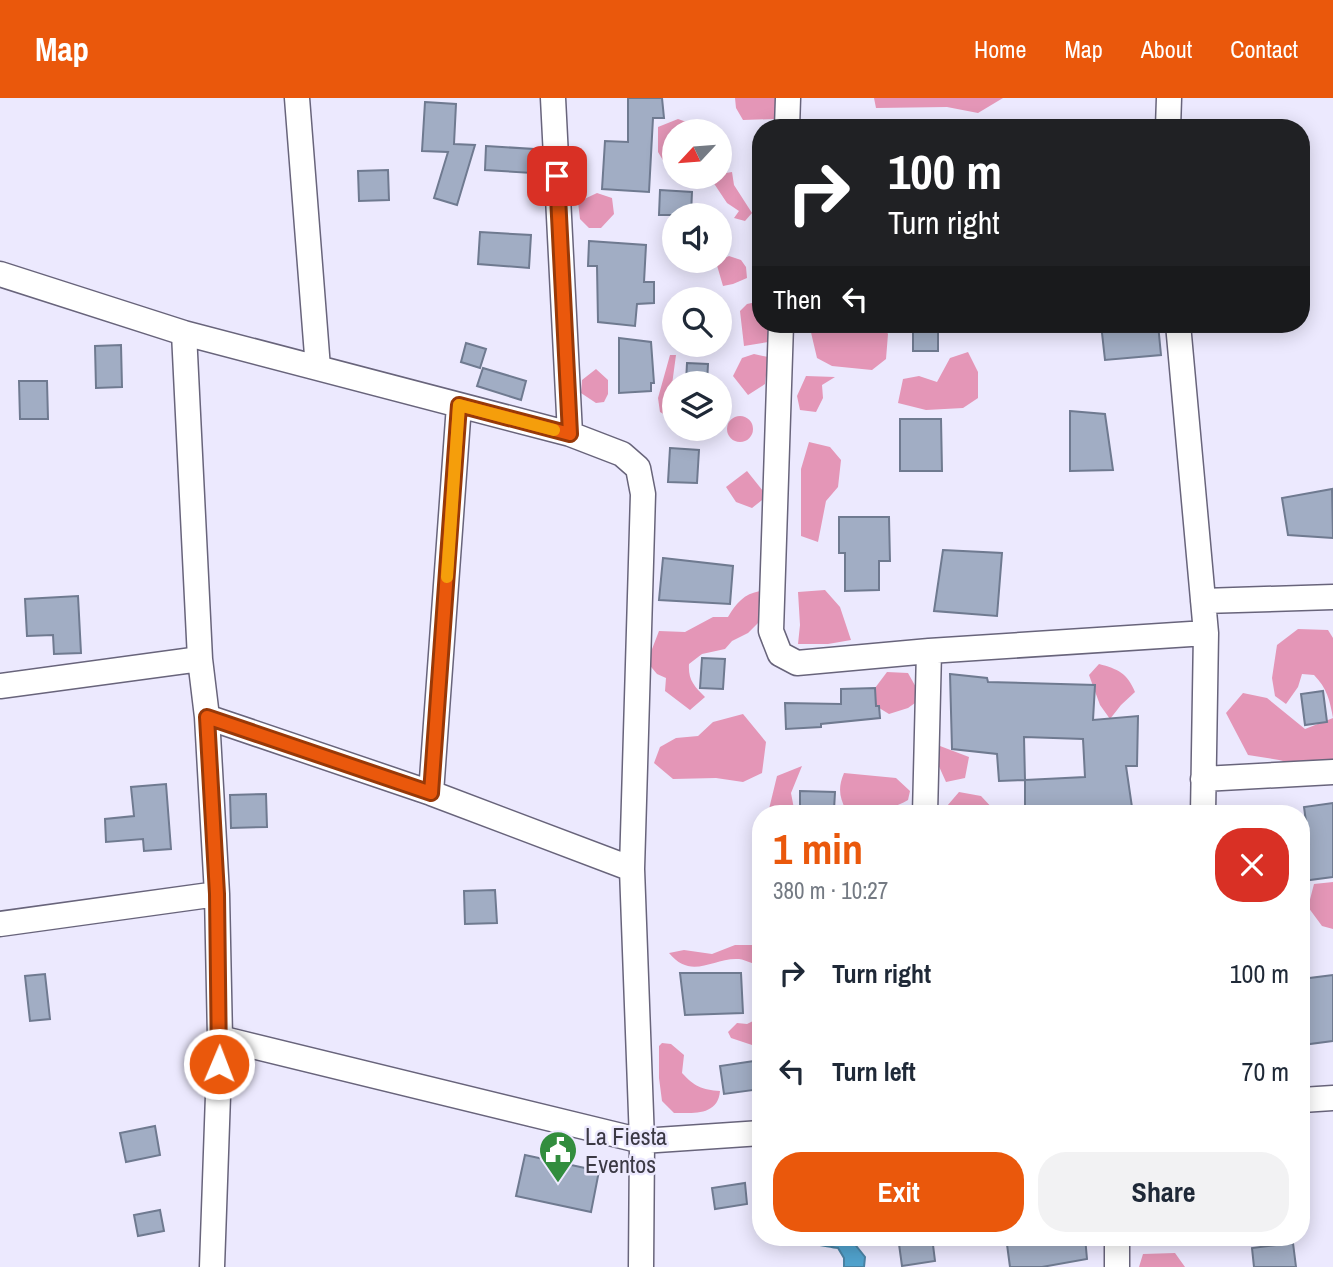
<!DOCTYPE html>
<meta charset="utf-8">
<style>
body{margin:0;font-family:"Archivo Narrow",sans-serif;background:#f2f2f3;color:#1f2937;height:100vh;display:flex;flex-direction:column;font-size:26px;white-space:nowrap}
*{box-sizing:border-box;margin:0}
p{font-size:23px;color:#747a83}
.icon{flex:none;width:38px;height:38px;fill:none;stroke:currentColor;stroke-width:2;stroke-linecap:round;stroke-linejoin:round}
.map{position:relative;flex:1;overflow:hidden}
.drawer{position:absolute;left:752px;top:707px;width:558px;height:441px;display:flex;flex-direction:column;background:#fff;border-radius:28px;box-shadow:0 4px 18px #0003}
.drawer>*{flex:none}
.guide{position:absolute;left:752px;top:21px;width:558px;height:214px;border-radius:28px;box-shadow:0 4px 18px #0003;background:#202124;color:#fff;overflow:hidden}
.needle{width:46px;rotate:244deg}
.tools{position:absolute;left:662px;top:21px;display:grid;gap:14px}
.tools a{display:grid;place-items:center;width:70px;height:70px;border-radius:50%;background:#fff;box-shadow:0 4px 18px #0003;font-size:35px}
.pin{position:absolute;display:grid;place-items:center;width:60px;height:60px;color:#fff;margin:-30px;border-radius:14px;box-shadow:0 4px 10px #0006}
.me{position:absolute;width:77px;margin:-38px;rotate:1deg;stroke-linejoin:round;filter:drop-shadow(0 0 5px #0008)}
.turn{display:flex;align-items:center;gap:24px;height:147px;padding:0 21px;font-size:32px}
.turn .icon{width:91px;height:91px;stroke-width:2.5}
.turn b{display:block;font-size:49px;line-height:60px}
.then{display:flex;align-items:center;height:66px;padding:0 21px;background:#0003;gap:14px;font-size:26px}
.round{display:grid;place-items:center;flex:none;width:74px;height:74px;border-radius:28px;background:#f2f2f3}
.head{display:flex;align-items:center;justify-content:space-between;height:119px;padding:0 21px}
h1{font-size:42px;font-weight:700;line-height:52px;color:#ea580c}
.cta{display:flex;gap:14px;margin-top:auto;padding:14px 21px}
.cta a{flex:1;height:80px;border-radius:28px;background:#ea580c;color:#fff;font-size:28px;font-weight:700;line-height:80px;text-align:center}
.cta a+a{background:#f2f2f3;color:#1f2937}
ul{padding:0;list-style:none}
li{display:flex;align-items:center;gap:21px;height:98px;padding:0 21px}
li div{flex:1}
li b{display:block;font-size:26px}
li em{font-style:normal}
header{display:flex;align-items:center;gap:42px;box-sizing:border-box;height:98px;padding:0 35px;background:#ea580c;color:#fff}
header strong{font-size:33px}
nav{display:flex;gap:38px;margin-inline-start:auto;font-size:24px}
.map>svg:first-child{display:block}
.forest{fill:#e496b7}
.water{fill:#51a3ce;stroke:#4a83a5;stroke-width:2}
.building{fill:#a1adc4;stroke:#6f7a90;stroke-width:2;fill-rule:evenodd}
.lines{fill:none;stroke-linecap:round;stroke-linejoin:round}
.minor-casing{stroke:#68647b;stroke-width:27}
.minor{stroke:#fff;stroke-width:24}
.route-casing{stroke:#983908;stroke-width:18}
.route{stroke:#ea580c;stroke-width:12}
.slow{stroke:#f59e0b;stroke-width:12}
.labels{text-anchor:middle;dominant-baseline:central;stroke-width:5;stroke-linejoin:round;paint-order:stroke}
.poi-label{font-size:24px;fill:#3b3944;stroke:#ece9fe;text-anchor:start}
</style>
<header>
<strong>Map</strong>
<nav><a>Home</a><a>Map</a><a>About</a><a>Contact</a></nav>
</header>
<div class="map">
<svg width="1333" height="1169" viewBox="0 0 1333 1169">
<rect width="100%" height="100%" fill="#ece9fe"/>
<!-- forest -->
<path class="forest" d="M735,0H777L776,21L743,22L736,10Z
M874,0H1003L978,15L947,9L876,10Z
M678,21L712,33H674V66L664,64L658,54V29Z
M1081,22L1137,24L1145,30H1066Z
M732,74L734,87L752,115L745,123L734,120L739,113L727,105L713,84L720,76Z
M597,95L612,100L614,116L601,130H589L580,121L578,104Z
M729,158L741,162L746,169L747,180L733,186L723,188L716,164Z
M761,203V226H774L768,244L744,248L740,213L747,206Z
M809,226H882L888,236L886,261L872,272L832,268L817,260Z
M968,254L978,274V300L963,310L926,312L898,305L903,281L919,278L937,284L950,260Z
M754,256L768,259L765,286L748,297L733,278L742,260Z
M670,257H676L671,294L674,298L672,321L660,314L658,300Z
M596,271L608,282V296L604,304L596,305L581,295L582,282Z
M806,278L835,279L822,287L823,300L816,314L800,312L797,298Z
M727 331a13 13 0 1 1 26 0a13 13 0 1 1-26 0Z
M809,344L830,349L841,362L838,389L826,403L818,444L801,438V371Z
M747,373L767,398L752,410L736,404L726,389Z
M825,492L840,509L851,542L828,546H798L800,527L798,494Z
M760,493L766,500V513L758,525L748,535L732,543L725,551L702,556L689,566C688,582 694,588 705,599L690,612L665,593L666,580L657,576L647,564L659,533L685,534L713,519H728C736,505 744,496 760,493Z
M1298,531L1328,532L1333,540V664L1323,673L1279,662L1248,657L1226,615L1243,595L1267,600L1305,631L1333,620C1330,603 1327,590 1314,577L1302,576L1298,589L1286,606L1275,598L1272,580L1277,547Z
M1099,566C1118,571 1127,575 1135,594L1121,607L1110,621L1100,607L1089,577Z
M887,574L908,575L922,600L908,610L889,616L876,608L875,590Z
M743,616L766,644L762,675L743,684L716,680L673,681L654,665L660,649L676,640L698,638L713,624Z
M940,648L969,659L965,680L946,684L937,664Z
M802,668L791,695L795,716H770L769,711L777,678Z
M844,675L896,680L910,693L908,702C893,711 863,719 846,712C839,699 838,689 844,675Z
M959,694L981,698L995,713L994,716H948L947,708Z
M1333,784V831L1322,828L1308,809L1314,786Z
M735,847H761V868C754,867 747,862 739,861C713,859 692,883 669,855L684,852L712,856Z
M761,919V950L731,940L728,934L737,925L747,926Z
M662,945L671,946L684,957L682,975C694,988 702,992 720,993C718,1018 693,1015 674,1015L662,1003L659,980V948Z
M1175,1155L1185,1169H1139L1143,1156Z"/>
<!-- water -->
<path class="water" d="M775,1139H849L865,1159L864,1169H844V1160L838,1150C829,1149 818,1146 809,1146C796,1145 785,1149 775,1139Z"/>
<!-- building -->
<path class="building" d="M628,0H662L664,20H653L649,94L602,91L605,43L628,44Z
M425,4L456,6L454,46L475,47L457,107L434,100L448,54L422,53Z
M486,48L534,51L532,75L485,72Z
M388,72L389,102L359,103L358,73Z
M660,92L692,94L691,117H659Z
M480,134L531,137L529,170L478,166Z
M589,143L646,147L644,184H654V205L637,206L635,228L598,224L597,168H588Z
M1101,226H1158L1161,257L1105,262Z
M913,229H938V253H913Z
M619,240L651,244L654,285H651V293L619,295Z
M466,245L486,251L480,270L461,264Z
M121,247L122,289L96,290L95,248Z
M687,265L708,266L707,285H686Z
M483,270L526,283L521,302L477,288Z
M19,283H47L48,321H20Z
M1070,313L1105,316L1113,372L1070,373Z
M900,321H941L942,373H900Z
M670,350L699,352L697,385L668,384Z
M1332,391L1333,440L1288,437L1282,400Z
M839,419H889L890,463H879V492L845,493V455H839Z
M943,452L1002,455L997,518L934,513Z
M663,460L733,468L730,506L659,502Z
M78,498L81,555L54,556L53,537L27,538L25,501Z
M702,560L725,561L723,591L700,590Z
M950,576L987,580L988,584L1095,587L1093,622L1138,618L1137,668H1126L1133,716H1025V682L999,683L997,656L952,651ZM1024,639L1083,641L1085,679L1025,682Z
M875,590L876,608H879L880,620L821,626V629L786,631L785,605L841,606V591Z
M1323,593L1327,624L1305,627L1301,596Z
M166,686L171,751L144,753L143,741L106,744L105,721L134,718L131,689Z
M800,693L835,694L834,712L800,714Z
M266,696L267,729L231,730L230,697Z
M1333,705V779L1302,783V747L1309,746L1304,709Z
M495,792L497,825L465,826L464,793Z
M680,875H741L743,915L685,917Z
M45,876L50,921L30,923L25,878Z
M1333,877V943L1302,947V881Z
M761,962V991L724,996L720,968Z
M155,1028L160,1057L126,1064L120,1035Z
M525,1057L599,1073L591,1114L516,1098Z
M745,1085L747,1106L715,1111L712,1090Z
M160,1112L164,1133L138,1138L134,1117Z
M898,1139H932L935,1163L902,1168Z
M1006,1139H1085L1087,1161L1042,1169H1010Z
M1293,1145L1296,1169H1254L1252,1150Z"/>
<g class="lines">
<defs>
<path id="minor" d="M297,0L318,270
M553,0L570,336
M787,30L788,0
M1168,30L1169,0
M0,176L184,235L570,336L622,356L638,370L643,396L632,771L642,1043L641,1169
M781,226L771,533L780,556L797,565L929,553L1206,535
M1178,226L1206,535L1203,716
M184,235L200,561L207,619L217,796L220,940L212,1169
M1203,503L1333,499
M0,588L200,561
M207,619L431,695L632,771
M1203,681L1333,674
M431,695L459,307
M925,716L929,553
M0,826L217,796
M220,940L642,1043L761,1035
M1302,1002L1333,1000
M1117,1139V1169"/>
</defs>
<!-- minor casing -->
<use href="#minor" class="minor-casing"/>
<!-- minor -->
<use href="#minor" class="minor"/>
</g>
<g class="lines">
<defs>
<path id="route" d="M219,966L217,796L207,619L431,695L459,307L570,336L557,78"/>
</defs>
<!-- route casing -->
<use href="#route" class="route-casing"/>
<!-- route -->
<use href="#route" class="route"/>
<!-- slow -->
<path class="slow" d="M447,479L459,307L554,332"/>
</g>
<!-- icons -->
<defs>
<symbol id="civic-pin" viewBox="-11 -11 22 30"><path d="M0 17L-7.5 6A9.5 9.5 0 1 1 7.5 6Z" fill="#328d3e" stroke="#ece9fe"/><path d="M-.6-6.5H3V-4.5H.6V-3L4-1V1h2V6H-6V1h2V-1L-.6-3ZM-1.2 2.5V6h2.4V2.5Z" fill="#fff"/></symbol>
</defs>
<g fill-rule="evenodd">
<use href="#civic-pin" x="536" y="1030" width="44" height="60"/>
</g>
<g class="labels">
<!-- poi labels -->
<g class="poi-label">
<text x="585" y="1038">La Fiesta<tspan x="585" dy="28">Eventos</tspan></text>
</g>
</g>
</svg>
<div class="tools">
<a><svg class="needle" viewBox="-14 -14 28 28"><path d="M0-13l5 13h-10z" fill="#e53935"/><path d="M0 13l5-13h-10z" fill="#747a83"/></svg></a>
<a><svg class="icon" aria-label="sound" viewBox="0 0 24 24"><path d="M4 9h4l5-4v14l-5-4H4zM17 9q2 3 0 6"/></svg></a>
<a><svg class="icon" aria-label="search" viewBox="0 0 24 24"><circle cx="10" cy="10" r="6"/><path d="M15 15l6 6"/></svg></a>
<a><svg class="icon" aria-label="layers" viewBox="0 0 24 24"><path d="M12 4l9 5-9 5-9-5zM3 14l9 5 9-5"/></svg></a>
</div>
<div class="pin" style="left:557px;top:78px;background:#d93025"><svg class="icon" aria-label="arrive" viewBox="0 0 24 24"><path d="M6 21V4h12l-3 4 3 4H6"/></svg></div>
<svg class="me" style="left:219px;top:966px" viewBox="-20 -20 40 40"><circle r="17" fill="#ea580c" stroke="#fff" stroke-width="3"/><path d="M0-11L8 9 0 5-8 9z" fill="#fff"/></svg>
<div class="guide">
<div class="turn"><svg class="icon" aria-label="right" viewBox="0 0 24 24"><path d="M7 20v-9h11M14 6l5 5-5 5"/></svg><div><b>100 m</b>Turn right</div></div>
<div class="then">Then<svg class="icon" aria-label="left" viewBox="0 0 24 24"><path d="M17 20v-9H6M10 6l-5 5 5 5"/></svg></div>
</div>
<section class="drawer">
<div class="head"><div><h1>1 min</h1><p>380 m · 10:27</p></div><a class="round" style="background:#d93025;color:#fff"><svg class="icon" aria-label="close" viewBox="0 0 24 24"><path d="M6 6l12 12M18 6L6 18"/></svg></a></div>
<ul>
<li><svg class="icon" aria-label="right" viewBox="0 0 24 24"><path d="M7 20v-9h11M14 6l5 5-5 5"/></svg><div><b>Turn right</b></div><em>100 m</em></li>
<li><svg class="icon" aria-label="left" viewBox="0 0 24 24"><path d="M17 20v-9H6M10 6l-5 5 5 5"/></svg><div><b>Turn left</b></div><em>70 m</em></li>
</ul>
<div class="cta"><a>Exit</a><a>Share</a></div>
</section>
</div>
